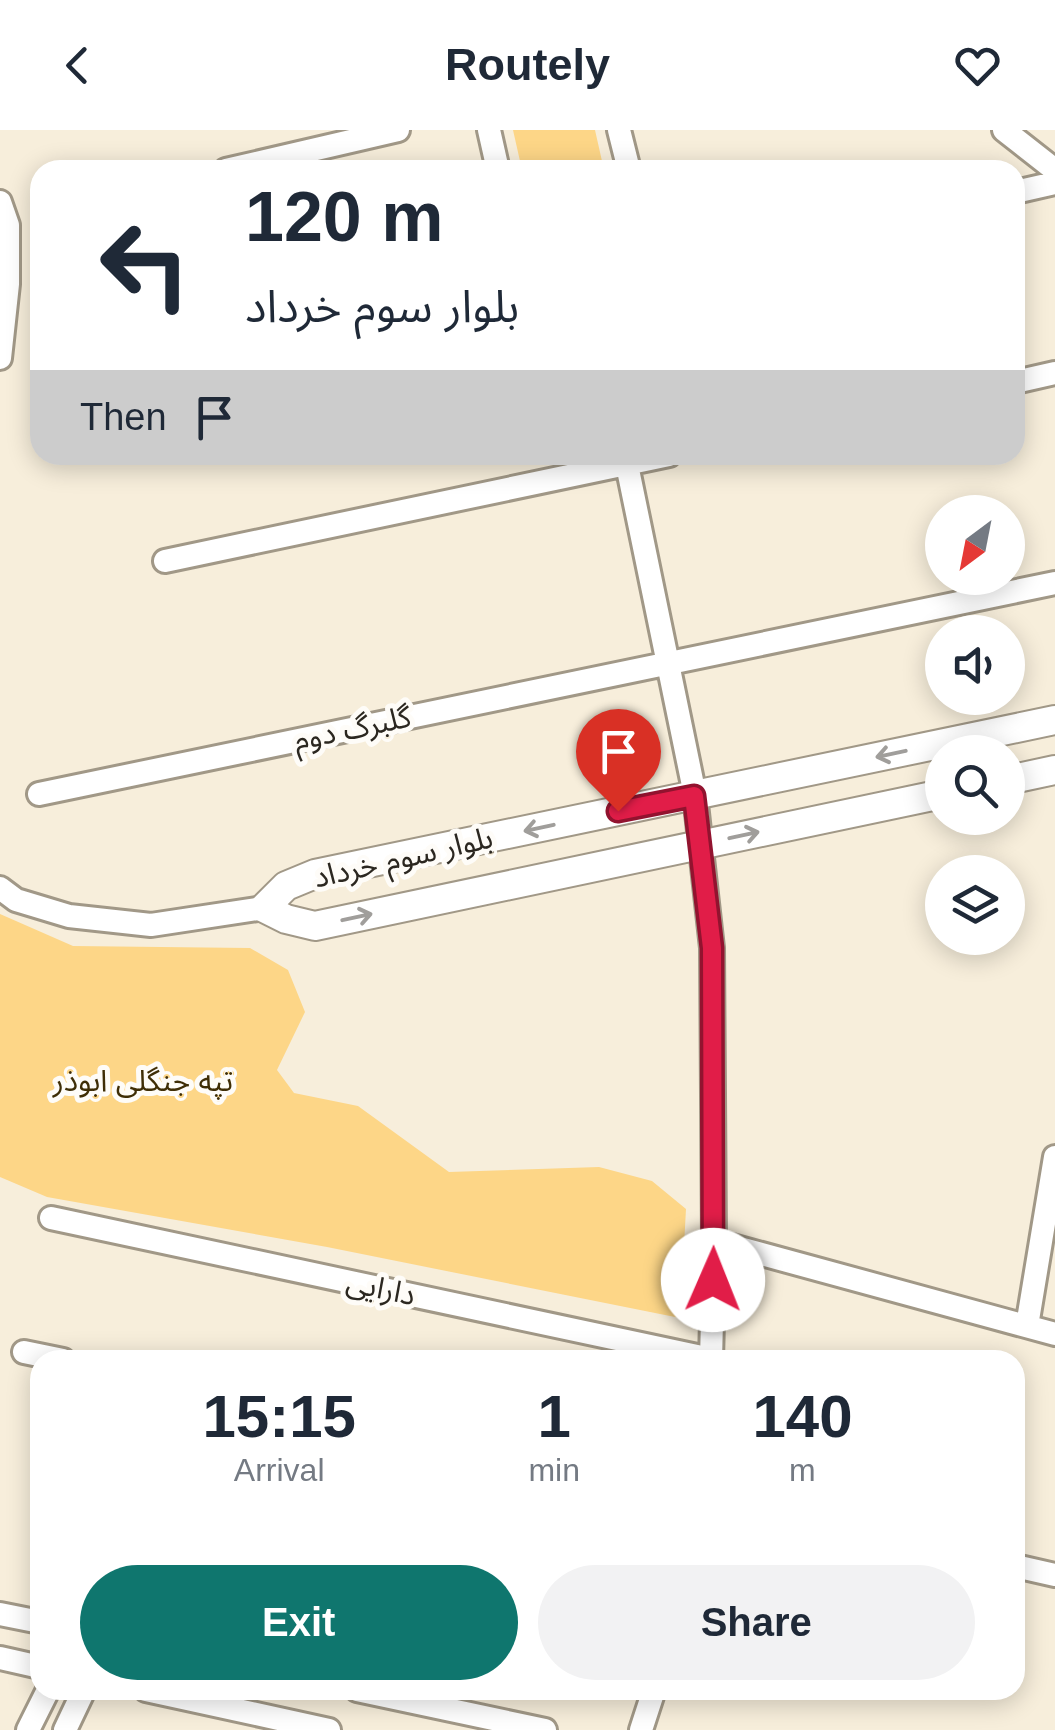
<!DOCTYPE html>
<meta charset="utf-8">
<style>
body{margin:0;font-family:Helvetica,"Noto Sans Arabic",sans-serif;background:#f2f2f3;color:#1f2937;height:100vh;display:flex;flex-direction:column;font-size:38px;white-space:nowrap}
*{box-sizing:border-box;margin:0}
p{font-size:32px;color:#747a83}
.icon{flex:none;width:55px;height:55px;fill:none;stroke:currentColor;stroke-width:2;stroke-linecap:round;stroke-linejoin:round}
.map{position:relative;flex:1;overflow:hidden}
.sheet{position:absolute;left:30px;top:1220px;width:995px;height:350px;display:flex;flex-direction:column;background:#fff;border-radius:30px;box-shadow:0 5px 25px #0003}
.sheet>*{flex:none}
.banner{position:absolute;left:30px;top:30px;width:995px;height:305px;border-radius:30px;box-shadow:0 5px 25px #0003;background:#fff;color:#1f2937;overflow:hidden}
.needle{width:65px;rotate:212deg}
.controls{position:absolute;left:925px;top:365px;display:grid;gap:20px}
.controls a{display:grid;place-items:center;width:100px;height:100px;border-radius:50%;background:#fff;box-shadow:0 5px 25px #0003;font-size:50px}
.pin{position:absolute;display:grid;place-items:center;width:85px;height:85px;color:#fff;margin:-102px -42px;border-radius:50% 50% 50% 0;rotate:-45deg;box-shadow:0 0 10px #0007}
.pin .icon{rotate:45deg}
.me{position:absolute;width:110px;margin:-55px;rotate:1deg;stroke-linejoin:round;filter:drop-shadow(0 0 8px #0008)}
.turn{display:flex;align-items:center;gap:35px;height:210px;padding:0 50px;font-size:45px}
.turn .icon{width:130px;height:130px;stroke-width:2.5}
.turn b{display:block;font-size:70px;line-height:85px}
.then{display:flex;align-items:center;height:95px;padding:0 50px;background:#0003;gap:20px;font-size:38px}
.eta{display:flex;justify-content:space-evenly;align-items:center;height:170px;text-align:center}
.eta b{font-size:60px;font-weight:700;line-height:70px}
.button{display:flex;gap:20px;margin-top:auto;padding:20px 50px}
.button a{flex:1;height:115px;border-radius:60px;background:#0f766e;color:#fff;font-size:40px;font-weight:700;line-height:115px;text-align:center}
.button a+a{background:#f2f2f3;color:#1f2937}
header{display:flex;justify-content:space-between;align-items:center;height:130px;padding:0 50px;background:#fff;font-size:45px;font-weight:700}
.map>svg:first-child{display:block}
.green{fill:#fdd687}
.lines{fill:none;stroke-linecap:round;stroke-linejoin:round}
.minor-casing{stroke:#a19887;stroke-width:28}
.tertiary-casing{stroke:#a19887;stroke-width:32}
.minor{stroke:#fff;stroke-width:22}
.tertiary{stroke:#fff;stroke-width:28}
.oneway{stroke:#a09e9b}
.route-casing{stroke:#92132f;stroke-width:25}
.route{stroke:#e11d48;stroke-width:18}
.labels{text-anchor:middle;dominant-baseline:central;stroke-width:10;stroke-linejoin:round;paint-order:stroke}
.street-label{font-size:30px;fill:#2b2720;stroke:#fefcf8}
.park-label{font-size:30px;fill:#3f2e06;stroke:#fefcf8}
</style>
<header><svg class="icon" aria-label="back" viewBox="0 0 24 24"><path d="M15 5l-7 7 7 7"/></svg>Routely<svg class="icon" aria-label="heart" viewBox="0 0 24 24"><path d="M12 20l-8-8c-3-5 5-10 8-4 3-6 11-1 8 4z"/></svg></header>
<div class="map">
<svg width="1055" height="1600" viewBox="0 0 1055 1600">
<rect width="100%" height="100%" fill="#f7eedb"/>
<!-- green -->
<path class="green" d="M513,0H595L604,40H522Z
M0,784L73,816L250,818L288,840L305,882L277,940L294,963L358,976L449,1042L599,1037L652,1051L686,1079L680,1188L327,1117L47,1067L0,1047Z"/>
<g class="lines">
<defs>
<path id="minor" d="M489,0L498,40
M619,0L629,40
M1004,0L1055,40
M226,40L398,0
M1015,62L1055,53
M0,72L8,95V154L0,228
M1015,252L1055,243
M625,325L695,665L712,818L714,1111L711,1230
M165,431L669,325
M39,664L1055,453
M0,758L16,770L69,786L151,795L264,778
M51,1088L711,1229
M714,1111L1055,1204
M1027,1196L1055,1027
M24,1222L63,1230
M1015,1436L1055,1445
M0,1484L40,1492
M0,1528L40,1537
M146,1560L329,1600
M357,1560L545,1600
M28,1600L48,1560
M65,1600L84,1560
M641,1600L654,1560"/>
<path id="tertiary" d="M1008,650L1055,640
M942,664L315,796L286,789L264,778L286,756L315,744L1055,590"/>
</defs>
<!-- minor casing -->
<use href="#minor" class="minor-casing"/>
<!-- tertiary casing -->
<use href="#tertiary" class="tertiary-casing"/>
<!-- minor -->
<use href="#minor" class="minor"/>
<!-- tertiary -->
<use href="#tertiary" class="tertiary"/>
</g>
<!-- one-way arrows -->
<defs><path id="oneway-shaft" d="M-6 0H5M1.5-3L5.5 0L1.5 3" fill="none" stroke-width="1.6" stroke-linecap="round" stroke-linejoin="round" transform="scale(2.5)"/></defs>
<g class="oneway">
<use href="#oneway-shaft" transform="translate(891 624) rotate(168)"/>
<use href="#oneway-shaft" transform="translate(539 698) rotate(168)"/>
<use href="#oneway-shaft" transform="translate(744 705) rotate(-12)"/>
<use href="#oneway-shaft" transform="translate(357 787) rotate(-12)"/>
</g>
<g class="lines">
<defs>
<path id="route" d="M618,681L694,666L712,818L713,1150"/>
</defs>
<!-- route casing -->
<use href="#route" class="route-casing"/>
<!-- route -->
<use href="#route" class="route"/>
</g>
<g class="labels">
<!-- street labels -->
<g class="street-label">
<text transform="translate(352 598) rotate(-12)">گلبرگ دوم</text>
<text transform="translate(403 727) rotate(-13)">بلوار سوم خرداد</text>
<text transform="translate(381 1158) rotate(12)">دارایی</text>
</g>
<!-- park labels -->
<g class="park-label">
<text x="143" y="950">تپه جنگلی ابوذر</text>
</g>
</g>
</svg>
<div class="controls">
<a><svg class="needle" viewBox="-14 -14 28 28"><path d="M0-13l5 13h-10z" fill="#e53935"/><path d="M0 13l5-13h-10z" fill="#747a83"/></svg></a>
<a><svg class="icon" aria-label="sound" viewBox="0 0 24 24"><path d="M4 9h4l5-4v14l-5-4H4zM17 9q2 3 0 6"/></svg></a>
<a><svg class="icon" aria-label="search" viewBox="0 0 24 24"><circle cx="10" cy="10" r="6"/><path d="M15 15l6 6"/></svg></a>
<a><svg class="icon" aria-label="layers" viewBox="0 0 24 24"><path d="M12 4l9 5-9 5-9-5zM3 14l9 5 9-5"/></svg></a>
</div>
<div class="pin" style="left:618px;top:681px;background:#d93025"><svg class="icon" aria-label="arrive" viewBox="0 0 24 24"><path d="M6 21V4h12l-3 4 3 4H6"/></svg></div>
<svg class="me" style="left:713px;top:1150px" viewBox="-20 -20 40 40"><circle r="19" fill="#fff"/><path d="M0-13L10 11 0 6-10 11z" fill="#e11d48"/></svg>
<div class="banner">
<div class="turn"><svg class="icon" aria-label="left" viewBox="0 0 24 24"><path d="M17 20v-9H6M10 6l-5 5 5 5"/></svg><div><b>120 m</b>بلوار سوم خرداد</div></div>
<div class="then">Then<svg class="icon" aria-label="arrive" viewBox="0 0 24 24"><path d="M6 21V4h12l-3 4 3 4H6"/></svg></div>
</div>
<section class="sheet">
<div class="eta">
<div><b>15:15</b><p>Arrival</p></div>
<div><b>1</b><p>min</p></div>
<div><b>140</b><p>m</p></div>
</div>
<div class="button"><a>Exit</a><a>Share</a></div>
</section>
</div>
